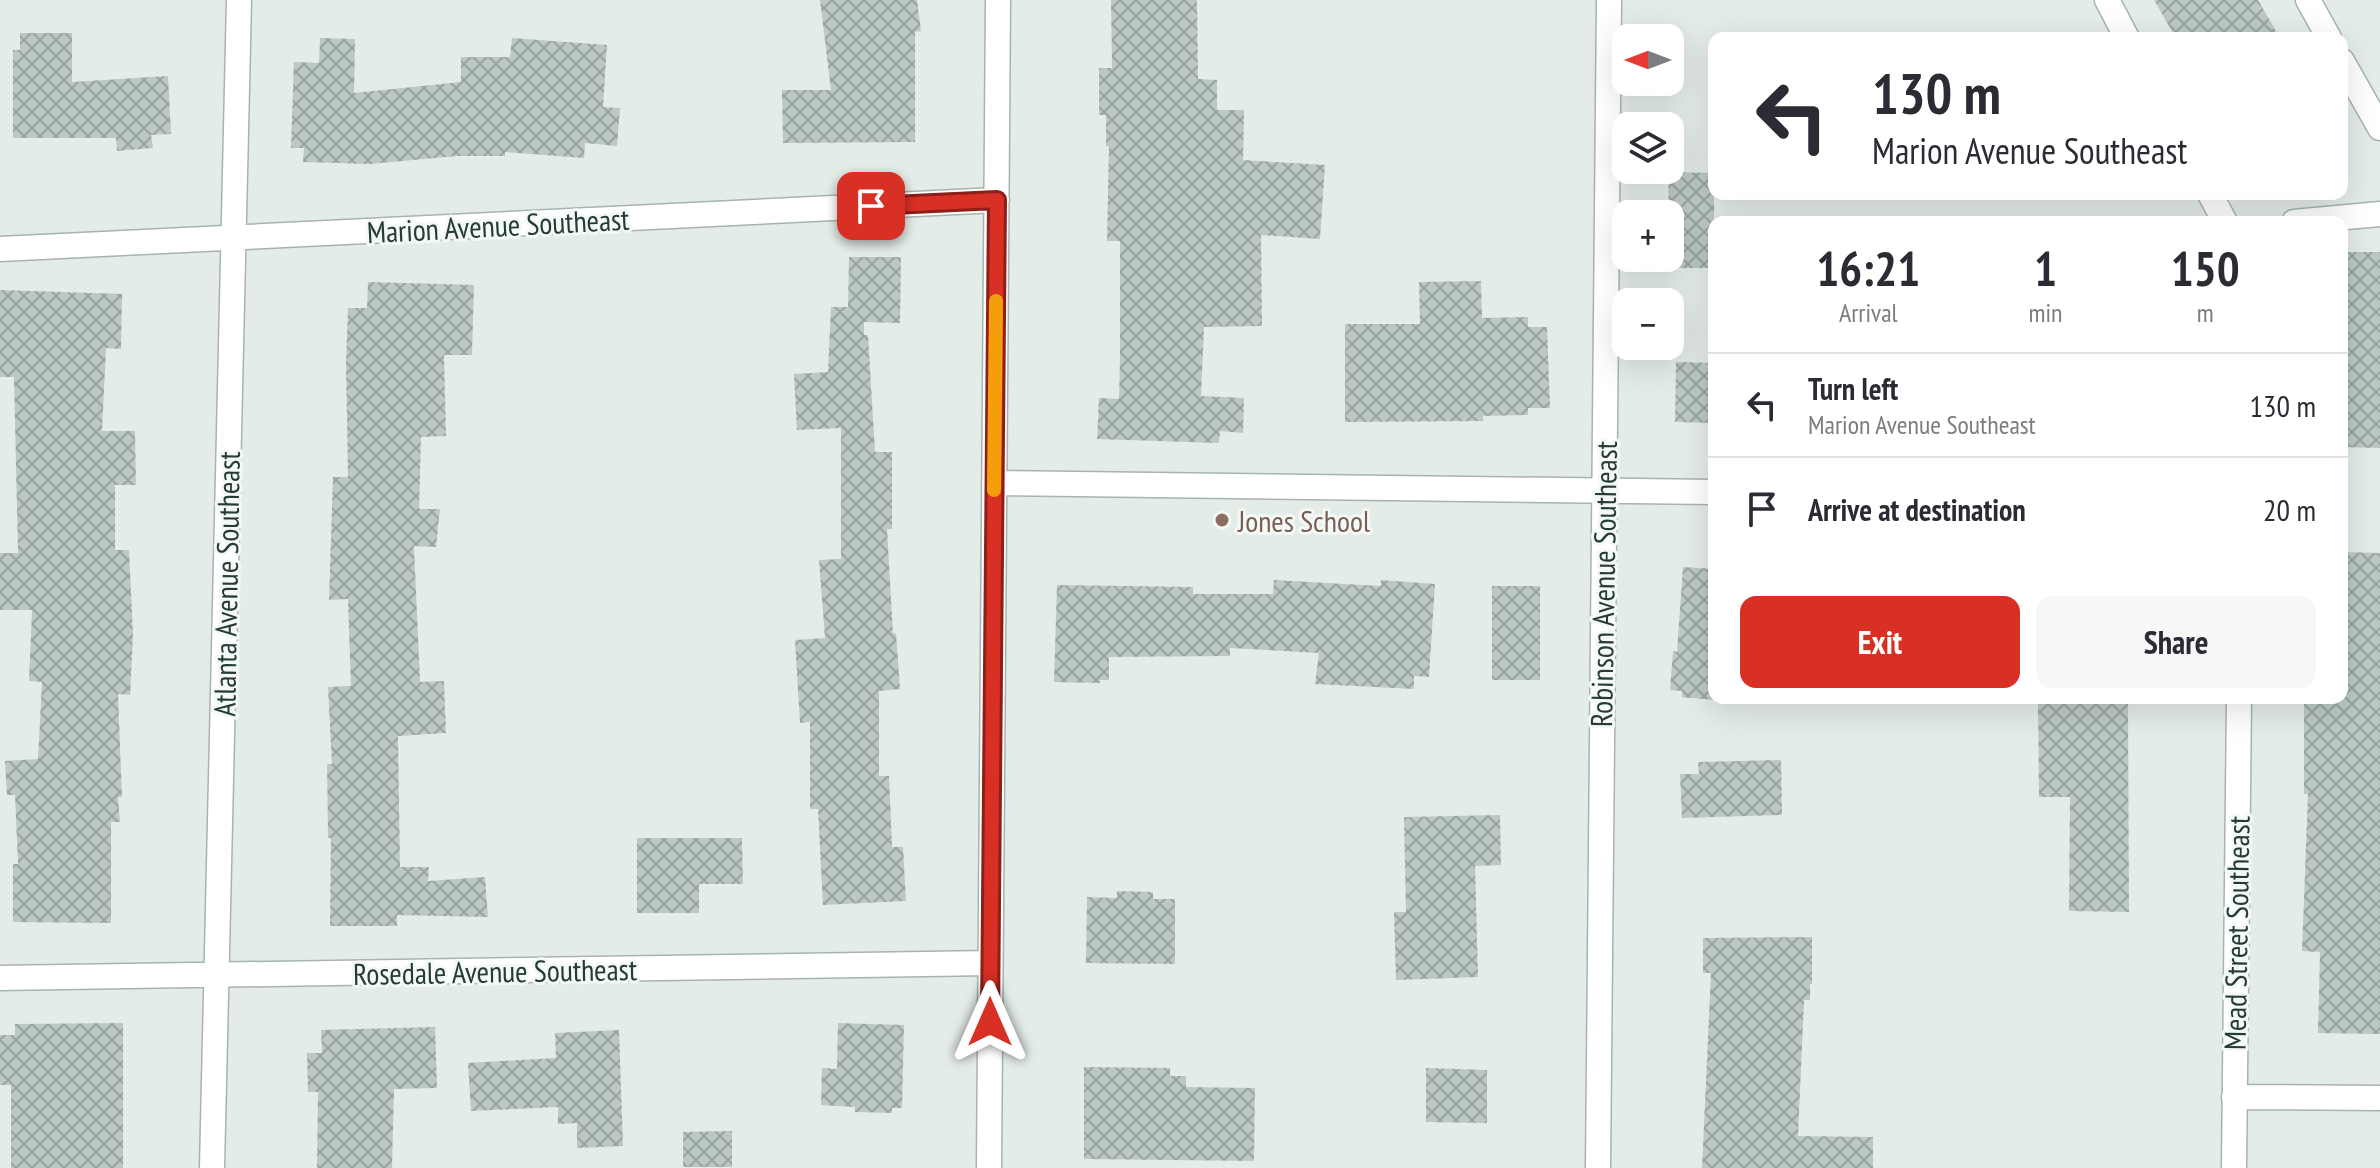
<!DOCTYPE html>
<meta charset="utf-8">
<style>
body{margin:0;font-family:"PT Sans Narrow",sans-serif;background:#f7f7f7;color:#2b2b33;height:100vh;display:flex;flex-direction:column;font-size:30px;white-space:nowrap}
*{box-sizing:border-box;margin:0}
p{font-size:26px;color:#7c7c81}
.icon{flex:none;width:44px;height:44px;fill:none;stroke:currentColor;stroke-width:2;stroke-linecap:round;stroke-linejoin:round}
.map{position:relative;flex:1;overflow:hidden}
.sheet{position:absolute;left:1708px;top:216px;width:640px;height:488px;display:flex;flex-direction:column;background:#fff;border-radius:16px;box-shadow:0 8px 32px #0002}
.sheet>*{flex:none}
.top-card{position:absolute;left:1708px;top:32px;width:640px;height:168px;border-radius:16px;box-shadow:0 8px 32px #0002;background:#fff;color:#2b2b33;overflow:hidden}
.needle{width:52px;rotate:270deg}
.controls{position:absolute;left:1612px;top:24px;display:grid;gap:16px}
.controls a{display:grid;place-items:center;width:72px;height:72px;border-radius:16px;background:#fff;box-shadow:0 8px 32px #0002;font-size:40px}
.pin{position:absolute;display:grid;place-items:center;width:68px;height:68px;color:#fff;margin:-34px;border-radius:16px;box-shadow:0 4px 12px #0006}
.me{position:absolute;width:88px;margin:-44px;rotate:0deg;stroke-linejoin:round;filter:drop-shadow(0 0 6px #0008)}
.turn{display:flex;align-items:center;gap:28px;height:168px;padding:0 32px;font-size:36px}
.turn .icon{width:104px;height:104px;stroke-width:2.5}
.turn b{display:block;font-size:56px;line-height:68px}
.eta{display:flex;justify-content:space-evenly;align-items:center;height:136px;text-align:center}
.eta b{font-size:48px;font-weight:700;line-height:56px}
.primary-button{display:flex;gap:16px;margin-top:auto;padding:16px 32px}
.primary-button a{flex:1;height:92px;border-radius:16px;background:#d93025;color:#fff;font-size:32px;font-weight:700;line-height:92px;text-align:center}
.primary-button a+a{background:#f7f7f7;color:#2b2b33}
ul{padding:0;list-style:none}
li{display:flex;align-items:center;gap:24px;height:104px;padding:0 32px;border-top:2px solid #e1e1e2}
li div{flex:1}
li b{display:block;font-size:30px}
li em{font-style:normal}
.map>svg:first-child{display:block}
.building{fill:url(#building-cross-hatch)}
.lines{fill:none;stroke-linecap:round;stroke-linejoin:round}
.minor-casing{stroke:#a7b4ad;stroke-width:27}
.minor{stroke:#fff;stroke-width:24}
.route-casing{stroke:#8d1f18;stroke-width:20}
.route{stroke:#d93025;stroke-width:14}
.slow{stroke:#f59e0b;stroke-width:14}
.education-dot{fill:#8d6e63;stroke:#f4f9f6;stroke-width:3}
.labels{text-anchor:middle;dominant-baseline:central;stroke-width:6;stroke-linejoin:round;paint-order:stroke}
.street-label{font-size:30px;fill:#253c33;stroke:#f4f9f6}
.education-label{font-size:30px;fill:#785e54;stroke:#f4f9f6;text-anchor:start}
</style>
<div class="map">
<svg width="2380" height="1168" viewBox="0 0 2380 1168">
<defs>
<pattern id="building-cross-hatch" width="8" height="8" patternUnits="userSpaceOnUse" patternTransform="scale(2)"><rect width="8" height="8" fill="#bcc9c3"/><path d="M0 0l8 8M0 8l8-8" fill="none" stroke="#99a49f"/></pattern>
</defs>
<rect width="100%" height="100%" fill="#e4ece7"/>
<!-- building -->
<path class="building" d="M820,0H917L921,31L915,32V142L783,143L782,90H831Z
M1111,0H1197L1198,79L1217,80V110H1244L1243,160L1325,165L1320,239L1261,235L1262,326L1204,327L1201,396L1244,398L1243,433L1220,431L1219,443L1097,439L1099,398L1119,399L1120,356V241H1107L1109,146H1106V115H1099V68H1112Z
M2154,0H2258L2280,38H2176Z
M20,33H72V82L168,76L171,134L151,135L153,148L117,151L116,138H13V50H20Z
M320,38L355,39L354,93L461,82V57H510L512,38L607,45L603,107L620,108L617,146L585,143L584,158L505,152V156H457L370,164L303,162L304,148H291L294,62L319,63Z
M1668,172L1714,173V268H1668V258H1670Z
M2342,252H2380V448L2342,447Z
M849,257H901L900,323L864,322V335H868L875,452H892V529H887L893,634L896,633L900,689L879,691V776H889L892,847H903L906,901L823,905L818,809H810V722L800,723L795,640L825,638L819,560L841,559V428L797,430L794,374L828,372L831,307H848Z
M1481,281L1482,318L1528,317V327H1547L1550,408H1528V415L1483,416V421L1345,422V324H1420L1419,282Z
M368,282L474,285L472,355H444L446,436L421,437L419,509H440L436,547L414,546L420,682L444,681L446,733L398,736L400,867H429L428,881L485,877L488,917L397,915V926H330L331,838H328L327,764H332L328,687L351,686L348,599L329,600L333,477H348L346,363L348,308H367Z
M0,290L122,294L121,349L106,348L102,431H135L136,485H115V550H129L133,635L130,695L118,694L122,797H118L120,822H111V923L13,922V864H18L15,795H7L5,761L38,759L42,682L29,681L32,610H0V553H18L14,377H0Z
M1676,362L1714,363V423L1675,422Z
M2342,552L2380,553V1034L2318,1033L2320,952L2302,951L2308,794H2304V698H2342Z
M1683,567L1714,569V700L1682,697V691L1670,690L1673,651L1677,652Z
M1274,580L1381,586V580L1435,584L1429,677L1414,676V689L1315,684L1319,653L1230,648V656L1109,657V680H1100V683L1054,682L1057,585L1193,587V594H1273Z
M1492,586H1540V680H1492Z
M2038,698H2128L2129,912L2069,911L2070,797H2039Z
M1781,760L1782,815L1682,818L1680,774H1699L1698,762Z
M1500,815L1501,865L1475,866L1478,977L1396,980L1394,912H1406L1404,817Z
M637,838H742L743,884H699V913H637Z
M1117,891L1153,892V899H1175V964L1086,963L1087,897L1117,898Z
M1812,937V984H1810V1000H1804L1798,1136L1873,1137V1168H1702L1711,973H1703V938Z
M123,1023V1168H11V1085H0V1035H15V1024Z
M838,1023L904,1025L902,1108H892V1113L855,1112V1107L821,1105L822,1068L837,1069Z
M435,1027L437,1088L394,1089L392,1168H317L318,1092H308L307,1053H322L321,1030Z
M619,1030L623,1146L577,1148V1123L558,1124V1107L471,1111L468,1063L556,1058L555,1033Z
M1084,1067L1170,1068V1076H1186V1087L1255,1088L1254,1161L1084,1159Z
M1426,1068L1487,1070V1123L1426,1122Z
M732,1131V1167H683V1132Z"/>
<g class="lines">
<defs>
<path id="minor" d="M2107,0L2127,38
M2308,0L2329,38
M2342,61L2380,128
M2210,194L2225,222
M2294,222L2380,214
M0,249L997,200
M994,483L1714,492
M0,978L990,963
M2234,1097L2380,1098
M212,1168L239,0
M989,1168L998,0
M1598,1168L1609,0
M2234,1168L2239,698"/>
</defs>
<!-- minor casing -->
<use href="#minor" class="minor-casing"/>
<!-- minor -->
<use href="#minor" class="minor"/>
</g>
<g class="lines">
<defs>
<path id="route" d="M871,206L997,200L990,1022"/>
</defs>
<!-- route casing -->
<use href="#route" class="route-casing"/>
<!-- route -->
<use href="#route" class="route"/>
<!-- slow -->
<path class="slow" d="M994,490L996,301"/>
</g>
<!-- markers -->
<circle class="education-dot" cx="1222" cy="520" r="8"/>
<g class="labels">
<!-- street labels -->
<g class="street-label">
<text transform="translate(498 225) rotate(-3)">Marion Avenue Southeast</text>
<text transform="translate(226 584) rotate(-89)">Atlanta Avenue Southeast</text>
<text transform="translate(1603 584) rotate(-89)">Robinson Avenue Southeast</text>
<text transform="translate(2236 933) rotate(-89)">Mead Street Southeast</text>
<text transform="translate(495 971) rotate(-1)">Rosedale Avenue Southeast</text>
</g>
<!-- education labels -->
<g class="education-label">
<text x="1238" y="520">Jones School</text>
</g>
</g>
</svg>
<div class="controls">
<a><svg class="needle" viewBox="-14 -14 28 28"><path d="M0-13l5 13h-10z" fill="#e53935"/><path d="M0 13l5-13h-10z" fill="#7c7c81"/></svg></a>
<a><svg class="icon" aria-label="layers" viewBox="0 0 24 24"><path d="M12 4l9 5-9 5-9-5zM3 14l9 5 9-5"/></svg></a>
<a>+</a>
<a>−</a>
</div>
<div class="pin" style="left:871px;top:206px;background:#d93025"><svg class="icon" aria-label="arrive" viewBox="0 0 24 24"><path d="M6 21V4h12l-3 4 3 4H6"/></svg></div>
<svg class="me" style="left:990px;top:1022px" viewBox="-20 -20 40 40"><path d="M0-17L14 15 0 8-14 15z" fill="#d93025" stroke="#fff" stroke-width="4"/></svg>
<div class="top-card">
<div class="turn"><svg class="icon" aria-label="left" viewBox="0 0 24 24"><path d="M17 20v-9H6M10 6l-5 5 5 5"/></svg><div><b>130 m</b>Marion Avenue Southeast</div></div>
</div>
<section class="sheet">
<div class="eta">
<div><b>16:21</b><p>Arrival</p></div>
<div><b>1</b><p>min</p></div>
<div><b>150</b><p>m</p></div>
</div>
<ul>
<li><svg class="icon" aria-label="left" viewBox="0 0 24 24"><path d="M17 20v-9H6M10 6l-5 5 5 5"/></svg><div><b>Turn left</b><p>Marion Avenue Southeast</p></div><em>130 m</em></li>
<li><svg class="icon" aria-label="arrive" viewBox="0 0 24 24"><path d="M6 21V4h12l-3 4 3 4H6"/></svg><div><b>Arrive at destination</b></div><em>20 m</em></li>
</ul>
<div class="primary-button"><a>Exit</a><a>Share</a></div>
</section>
</div>
